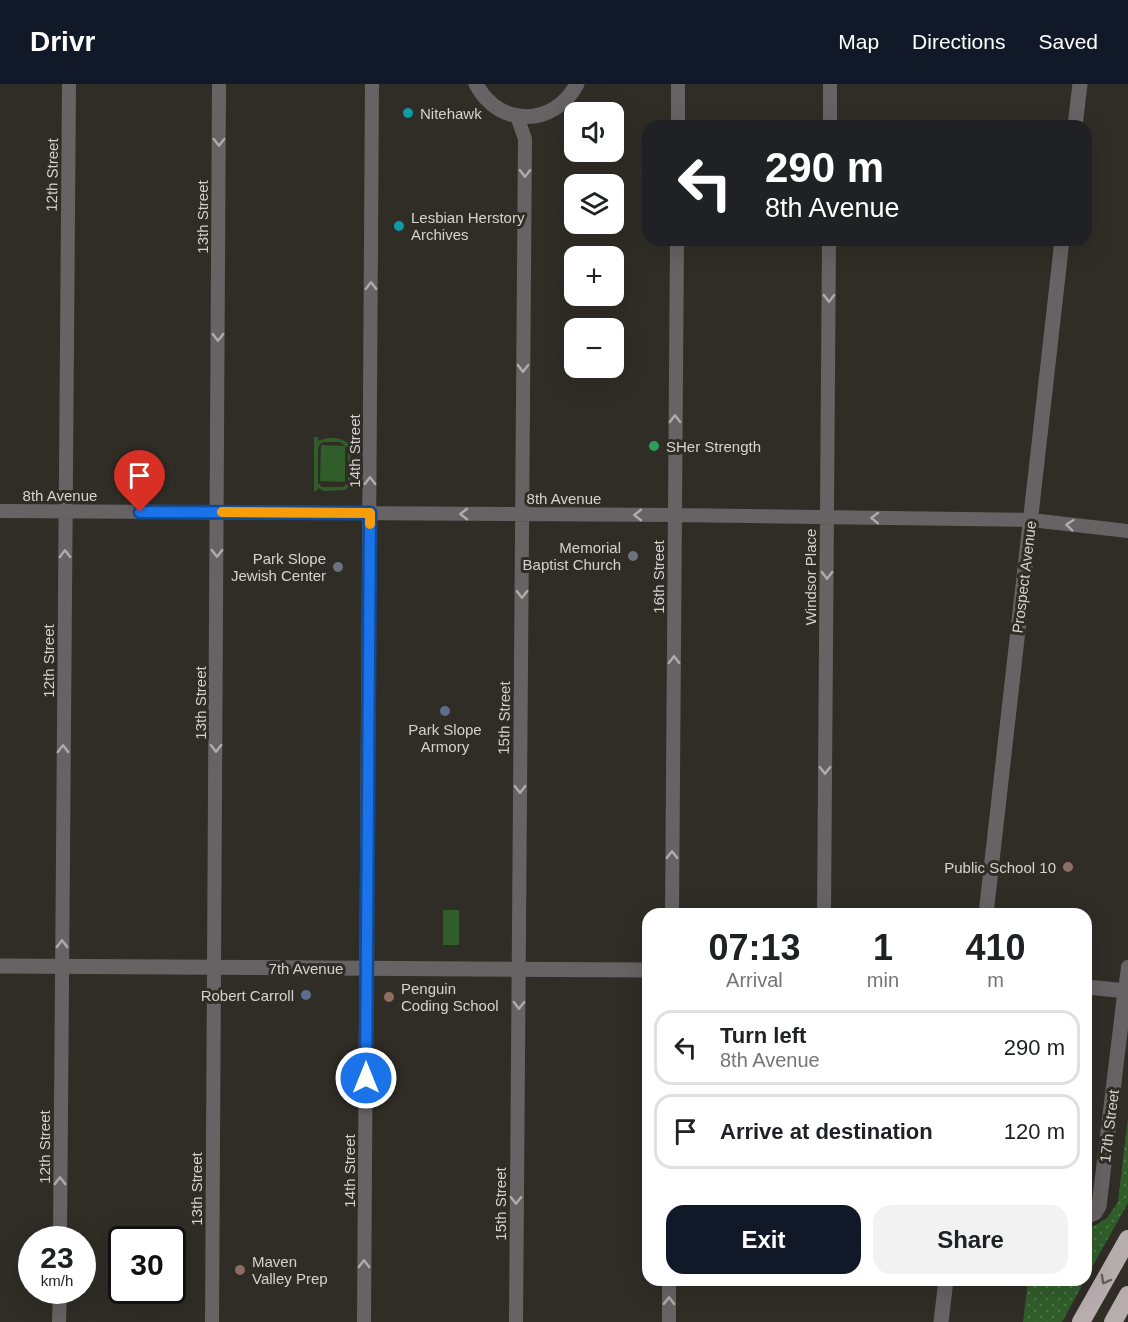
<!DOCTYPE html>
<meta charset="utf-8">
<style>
body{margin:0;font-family:Arial,sans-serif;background:#f2f2f2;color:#202124;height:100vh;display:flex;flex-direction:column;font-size:22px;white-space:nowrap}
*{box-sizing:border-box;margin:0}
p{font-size:20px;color:#757577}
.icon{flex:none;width:33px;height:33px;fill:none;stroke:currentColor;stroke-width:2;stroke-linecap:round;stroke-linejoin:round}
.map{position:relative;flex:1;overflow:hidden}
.sheet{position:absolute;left:642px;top:824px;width:450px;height:378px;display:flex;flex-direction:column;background:#fff;border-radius:18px;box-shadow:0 6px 24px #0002}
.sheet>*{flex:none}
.top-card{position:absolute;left:642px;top:36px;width:450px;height:126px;border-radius:18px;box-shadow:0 6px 24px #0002;background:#202124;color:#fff;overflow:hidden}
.buttons{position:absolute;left:564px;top:18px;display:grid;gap:12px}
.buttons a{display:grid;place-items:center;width:60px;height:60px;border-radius:12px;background:#fff;box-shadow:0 6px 24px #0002;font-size:30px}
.speed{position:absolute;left:18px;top:1142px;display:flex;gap:12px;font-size:30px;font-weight:700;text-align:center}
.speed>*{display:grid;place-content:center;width:78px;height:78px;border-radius:50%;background:#fff;box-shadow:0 6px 24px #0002;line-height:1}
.speed small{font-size:15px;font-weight:400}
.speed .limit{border:3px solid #111;border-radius:9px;background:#fff;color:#111}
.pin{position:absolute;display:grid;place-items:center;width:51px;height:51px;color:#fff;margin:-62px -26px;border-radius:50% 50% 50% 0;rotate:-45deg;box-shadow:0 0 6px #0007}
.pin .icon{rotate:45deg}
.me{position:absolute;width:66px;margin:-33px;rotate:0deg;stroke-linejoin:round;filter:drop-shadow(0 0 4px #0008)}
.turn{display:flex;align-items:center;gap:21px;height:126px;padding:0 24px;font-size:27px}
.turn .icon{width:78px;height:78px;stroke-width:2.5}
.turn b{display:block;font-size:42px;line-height:51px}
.eta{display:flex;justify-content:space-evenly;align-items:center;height:102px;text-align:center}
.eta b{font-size:36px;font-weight:700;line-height:42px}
.action{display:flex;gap:12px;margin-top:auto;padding:12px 24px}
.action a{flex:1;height:69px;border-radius:18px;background:#111827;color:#fff;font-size:24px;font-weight:700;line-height:69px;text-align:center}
.action a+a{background:#f2f2f2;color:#202124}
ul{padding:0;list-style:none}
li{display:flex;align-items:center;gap:18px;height:75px;margin:0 12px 9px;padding:0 12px;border:3px solid #e0e0e0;border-radius:18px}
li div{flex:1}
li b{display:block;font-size:22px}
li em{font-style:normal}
header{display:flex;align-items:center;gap:36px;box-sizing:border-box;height:84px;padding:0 30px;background:#111827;color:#fff}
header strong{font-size:28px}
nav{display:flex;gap:33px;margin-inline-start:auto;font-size:21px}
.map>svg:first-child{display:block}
.grass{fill:#305d2a;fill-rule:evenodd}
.park{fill:url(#park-dots)}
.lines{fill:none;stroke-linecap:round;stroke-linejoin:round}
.minor{stroke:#676364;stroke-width:14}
.tertiary{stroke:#676364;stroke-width:15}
.motorway{stroke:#b7adae;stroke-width:18}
.oneway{stroke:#aeacaa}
.oneway2{stroke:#66605d}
.route-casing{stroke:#114b97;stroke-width:15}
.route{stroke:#1a73e8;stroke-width:10}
.slow{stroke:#f59e0b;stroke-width:10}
.culture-dot{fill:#0f9aa8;stroke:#302d27;stroke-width:2}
.leisure-dot{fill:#2e9e5b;stroke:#302d27;stroke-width:2}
.worship-dot{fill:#6b7280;stroke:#302d27;stroke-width:2}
.service-dot{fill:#5c6f8a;stroke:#302d27;stroke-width:2}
.education-dot{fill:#8d6e63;stroke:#302d27;stroke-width:2}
.labels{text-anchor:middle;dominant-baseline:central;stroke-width:6;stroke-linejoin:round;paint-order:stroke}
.poi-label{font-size:15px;fill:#d5d3cf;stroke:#302d27;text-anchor:start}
.street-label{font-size:15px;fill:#d5d3cf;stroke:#302d27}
</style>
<header>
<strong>Drivr</strong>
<nav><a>Map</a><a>Directions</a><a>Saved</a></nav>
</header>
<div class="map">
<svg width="1128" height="1238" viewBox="0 0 1128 1238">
<defs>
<pattern id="park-dots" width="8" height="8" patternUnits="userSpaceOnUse" patternTransform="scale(1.5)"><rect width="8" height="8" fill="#305d2a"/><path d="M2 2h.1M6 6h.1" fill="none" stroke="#4d7348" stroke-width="1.8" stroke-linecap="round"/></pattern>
</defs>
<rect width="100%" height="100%" fill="#302d27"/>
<!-- grass -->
<path class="grass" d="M314,353H318V357C328,352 343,353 350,361L351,400L345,406L324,407L318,404L317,407H314ZM324,358H340L348,364V399L343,403H322L318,399V365L320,360Z
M321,361L345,362V398L320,397Z
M443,826H459V861H443Z"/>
<!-- park -->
<path class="park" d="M1128,1033V1119L1086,1194V1145L1096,1141L1107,1134L1118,1118Z
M1028,1196H1085L1062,1238H1023Z"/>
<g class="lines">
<!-- minor -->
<path class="minor" d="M678,42V0
M830,42V0
M0,427L675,431L1031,436L1128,447
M672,830L677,156
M824,830L829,156
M1125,907L1128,883
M60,1155L69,0
M59,1238L60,1206
M212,1238L219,0
M364,1238L372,0
M516,1238L525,55L517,32
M669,1238V1196"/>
<!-- tertiary -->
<path class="tertiary" d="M476,0C499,44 554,43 577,0
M1075,42L1080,0
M986,830L1062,156
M0,882L648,886
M1086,903L1128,907
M1086,1133L1095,1129L1099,1122L1125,907
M941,1238L946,1196"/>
<!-- motorway -->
<path class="motorway" d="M1081,1238L1128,1155
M1113,1238L1128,1211"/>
</g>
<!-- one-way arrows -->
<defs><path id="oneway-chevron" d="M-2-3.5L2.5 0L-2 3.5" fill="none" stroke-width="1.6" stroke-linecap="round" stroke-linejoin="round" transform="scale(1.5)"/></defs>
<g class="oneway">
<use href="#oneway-chevron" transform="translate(219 58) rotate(90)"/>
<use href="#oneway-chevron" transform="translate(525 89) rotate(91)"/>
<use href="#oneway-chevron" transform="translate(371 202) rotate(-90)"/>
<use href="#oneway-chevron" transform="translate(829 214) rotate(90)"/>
<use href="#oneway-chevron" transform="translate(218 253) rotate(90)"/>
<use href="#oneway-chevron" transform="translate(523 284) rotate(91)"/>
<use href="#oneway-chevron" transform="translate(675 335) rotate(-90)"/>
<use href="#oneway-chevron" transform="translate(370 397) rotate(-90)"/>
<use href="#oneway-chevron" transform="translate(464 430) rotate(-180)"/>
<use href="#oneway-chevron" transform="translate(638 431) rotate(-180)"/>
<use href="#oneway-chevron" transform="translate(875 434) rotate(-179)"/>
<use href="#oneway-chevron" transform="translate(1070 441) rotate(-174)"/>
<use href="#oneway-chevron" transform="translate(217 469) rotate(90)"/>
<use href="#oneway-chevron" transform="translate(65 470) rotate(-90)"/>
<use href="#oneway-chevron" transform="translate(827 491) rotate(90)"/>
<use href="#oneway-chevron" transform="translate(522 510) rotate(91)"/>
<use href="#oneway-chevron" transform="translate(674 576) rotate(-90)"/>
<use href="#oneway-chevron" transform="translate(216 664) rotate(90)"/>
<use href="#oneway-chevron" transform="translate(63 665) rotate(-90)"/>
<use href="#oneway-chevron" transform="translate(825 686) rotate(90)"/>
<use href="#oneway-chevron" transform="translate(520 705) rotate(90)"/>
<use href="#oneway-chevron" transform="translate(672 771) rotate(-90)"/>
<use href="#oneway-chevron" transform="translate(62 860) rotate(-90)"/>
<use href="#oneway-chevron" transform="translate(519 921) rotate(91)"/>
<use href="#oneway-chevron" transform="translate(60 1097) rotate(-90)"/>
<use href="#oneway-chevron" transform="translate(516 1116) rotate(91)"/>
<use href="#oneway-chevron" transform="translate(364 1180) rotate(-90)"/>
<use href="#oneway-chevron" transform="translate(669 1217) rotate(-90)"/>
</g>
<use class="oneway2" href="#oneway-chevron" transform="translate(1105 1196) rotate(119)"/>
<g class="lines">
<defs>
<path id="route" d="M140,428L370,429L366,994"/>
</defs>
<!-- route casing -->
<use href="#route" class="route-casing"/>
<!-- route -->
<use href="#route" class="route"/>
<!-- slow -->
<path class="slow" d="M222,428L370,429V440"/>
</g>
<!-- markers -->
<g class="culture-dot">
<circle cx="408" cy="29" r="6"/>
<circle cx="399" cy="142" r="6"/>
</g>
<circle class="leisure-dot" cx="654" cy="362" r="6"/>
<g class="worship-dot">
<circle cx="633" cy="472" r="6"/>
<circle cx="338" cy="483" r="6"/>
</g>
<g class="service-dot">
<circle cx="445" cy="627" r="6"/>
<circle cx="306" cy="911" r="6"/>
</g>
<g class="education-dot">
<circle cx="1068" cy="783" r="6"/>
<circle cx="389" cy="913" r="6"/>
<circle cx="240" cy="1186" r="6"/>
</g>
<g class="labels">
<!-- poi labels -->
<g class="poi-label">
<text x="420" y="29">Nitehawk</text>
<text x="411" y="133">Lesbian Herstory<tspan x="411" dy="17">Archives</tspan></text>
<text x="666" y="362">SHer Strength</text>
<text x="621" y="463" text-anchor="end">Memorial<tspan x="621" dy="17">Baptist Church</tspan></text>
<text x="326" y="474" text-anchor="end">Park Slope<tspan x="326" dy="17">Jewish Center</tspan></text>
<text x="445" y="645" text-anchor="middle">Park Slope<tspan x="445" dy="17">Armory</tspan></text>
<text x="1056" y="783" text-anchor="end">Public School 10</text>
<text x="401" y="904">Penguin<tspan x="401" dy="17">Coding School</tspan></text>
<text x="294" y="911" text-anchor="end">Robert Carroll</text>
<text x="252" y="1177">Maven<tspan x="252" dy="17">Valley Prep</tspan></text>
</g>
<!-- street labels -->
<g class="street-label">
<text transform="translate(52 91) rotate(-89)">12th Street</text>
<text transform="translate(202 133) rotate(-90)">13th Street</text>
<text transform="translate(354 367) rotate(-90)">14th Street</text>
<text x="60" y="411">8th Avenue</text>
<text x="564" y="414">8th Avenue</text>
<text transform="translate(658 493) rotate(-90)">16th Street</text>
<text transform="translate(810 493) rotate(-90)">Windsor Place</text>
<text transform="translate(1024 493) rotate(-83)">Prospect Avenue</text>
<text transform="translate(48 577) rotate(-90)">12th Street</text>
<text transform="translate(200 619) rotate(-90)">13th Street</text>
<text transform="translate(504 634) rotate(-89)">15th Street</text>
<text x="306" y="884">7th Avenue</text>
<text transform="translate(1109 1042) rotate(-83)">17th Street</text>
<text transform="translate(44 1063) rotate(-90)">12th Street</text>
<text transform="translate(349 1087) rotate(-90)">14th Street</text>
<text transform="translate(196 1105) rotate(-90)">13th Street</text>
<text transform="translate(500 1120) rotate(-90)">15th Street</text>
</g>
</g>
</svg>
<div class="buttons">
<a><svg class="icon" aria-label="sound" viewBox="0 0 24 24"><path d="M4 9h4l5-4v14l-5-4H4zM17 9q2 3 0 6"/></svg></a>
<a><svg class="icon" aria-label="layers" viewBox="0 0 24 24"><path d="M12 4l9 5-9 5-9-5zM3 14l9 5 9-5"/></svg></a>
<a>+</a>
<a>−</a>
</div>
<div class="speed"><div>23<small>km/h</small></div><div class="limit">30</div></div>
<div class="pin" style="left:140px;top:428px;background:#d93025"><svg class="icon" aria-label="arrive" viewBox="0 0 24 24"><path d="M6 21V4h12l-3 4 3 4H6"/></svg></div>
<svg class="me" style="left:366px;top:994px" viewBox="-20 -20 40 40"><circle r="17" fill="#1a73e8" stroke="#fff" stroke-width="3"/><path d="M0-11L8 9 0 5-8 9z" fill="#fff"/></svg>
<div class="top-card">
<div class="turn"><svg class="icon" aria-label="left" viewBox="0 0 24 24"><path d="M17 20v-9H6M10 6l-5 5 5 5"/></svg><div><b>290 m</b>8th Avenue</div></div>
</div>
<section class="sheet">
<div class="eta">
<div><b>07:13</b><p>Arrival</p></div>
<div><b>1</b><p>min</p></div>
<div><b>410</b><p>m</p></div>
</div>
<ul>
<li><svg class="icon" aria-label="left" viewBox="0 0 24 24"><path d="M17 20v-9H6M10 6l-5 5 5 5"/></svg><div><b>Turn left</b><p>8th Avenue</p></div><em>290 m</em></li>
<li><svg class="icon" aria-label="arrive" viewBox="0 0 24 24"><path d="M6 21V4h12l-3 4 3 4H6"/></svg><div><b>Arrive at destination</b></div><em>120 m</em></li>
</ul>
<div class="action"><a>Exit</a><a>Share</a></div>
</section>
</div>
